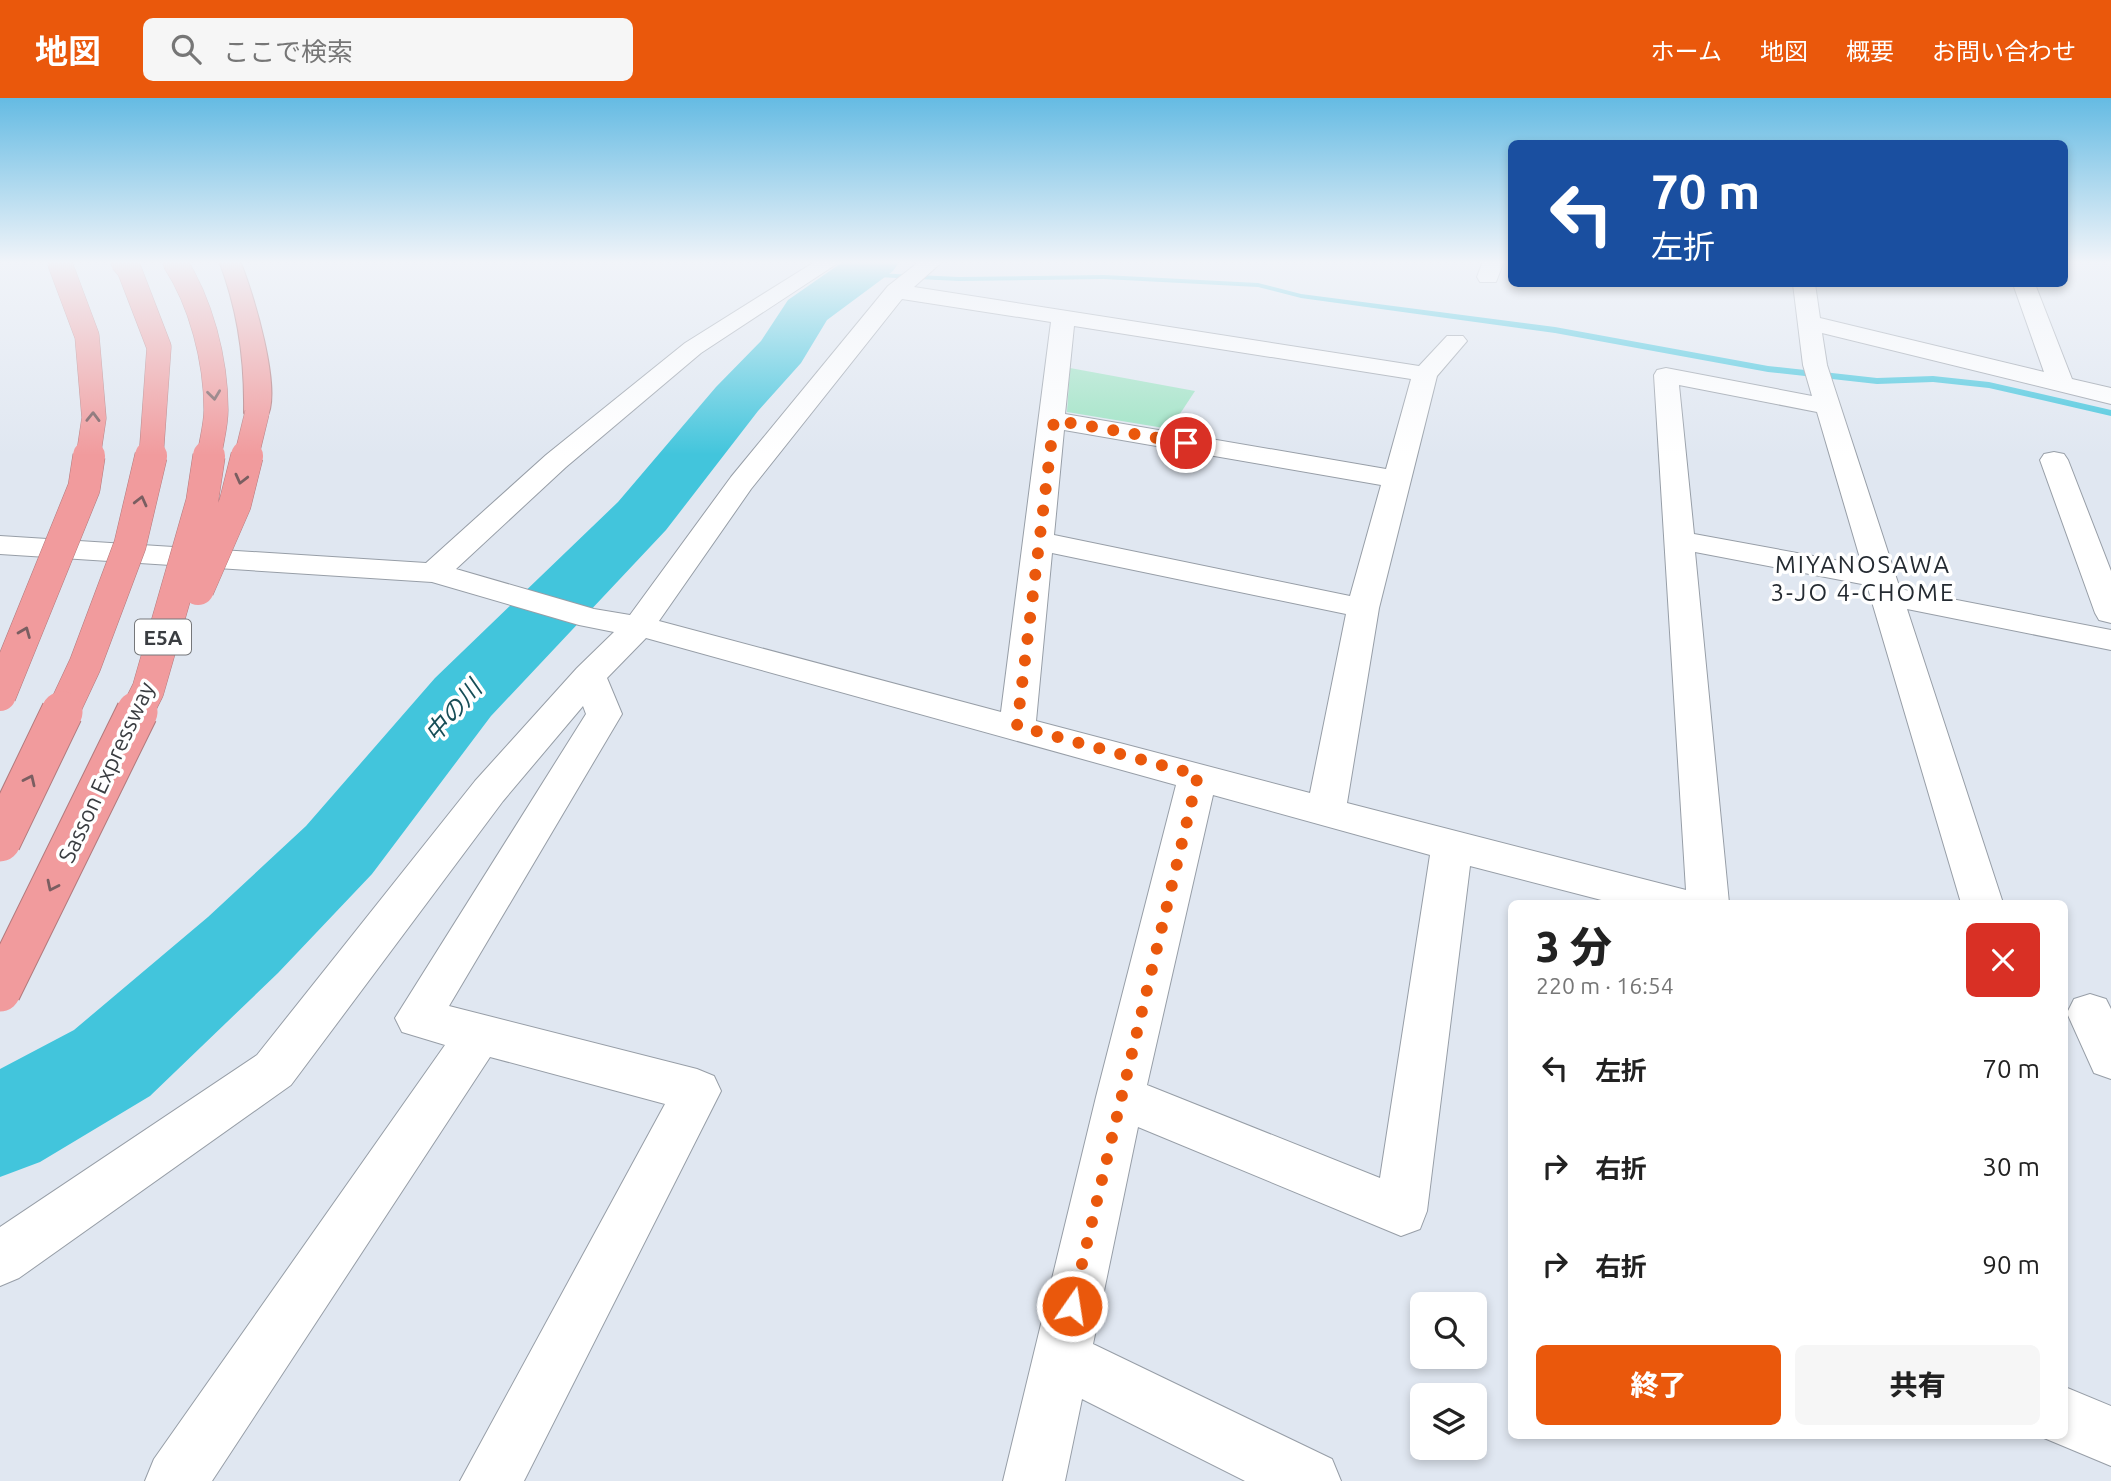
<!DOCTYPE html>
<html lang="ja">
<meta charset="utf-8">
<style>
body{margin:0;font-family:Ubuntu,"Noto Sans JP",sans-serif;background:#f6f6f6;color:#222;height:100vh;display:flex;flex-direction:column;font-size:26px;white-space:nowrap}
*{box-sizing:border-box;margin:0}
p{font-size:23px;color:#767676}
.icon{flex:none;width:38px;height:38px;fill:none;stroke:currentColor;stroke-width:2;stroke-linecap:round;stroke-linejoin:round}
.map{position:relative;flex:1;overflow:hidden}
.panel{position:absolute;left:1508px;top:802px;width:560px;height:539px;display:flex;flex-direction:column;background:#fff;border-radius:10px;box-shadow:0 4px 10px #0003}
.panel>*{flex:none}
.banner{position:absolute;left:1508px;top:42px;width:560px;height:147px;border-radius:10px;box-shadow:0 4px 10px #0003;background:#1a4fa0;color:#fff;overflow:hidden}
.controls{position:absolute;left:1410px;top:1194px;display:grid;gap:14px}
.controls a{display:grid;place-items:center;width:77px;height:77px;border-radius:10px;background:#fff;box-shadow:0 4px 10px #0003;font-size:35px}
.pin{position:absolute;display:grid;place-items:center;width:60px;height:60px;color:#fff;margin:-30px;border:4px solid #fff;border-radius:50%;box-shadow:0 2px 7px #0007}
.me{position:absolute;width:77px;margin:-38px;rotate:13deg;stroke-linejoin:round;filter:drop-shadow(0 0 5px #0008)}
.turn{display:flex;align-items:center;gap:24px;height:147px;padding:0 28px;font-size:32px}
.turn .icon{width:91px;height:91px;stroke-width:2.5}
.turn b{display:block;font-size:49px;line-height:60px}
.round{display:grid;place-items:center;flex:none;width:74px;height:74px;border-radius:10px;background:#f6f6f6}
.summary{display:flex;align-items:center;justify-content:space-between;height:119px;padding:0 28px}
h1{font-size:42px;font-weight:800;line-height:52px}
.button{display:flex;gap:14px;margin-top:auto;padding:14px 28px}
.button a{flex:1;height:80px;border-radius:10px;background:#ea580c;color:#fff;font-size:28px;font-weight:800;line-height:80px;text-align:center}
.button a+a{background:#f6f6f6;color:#222}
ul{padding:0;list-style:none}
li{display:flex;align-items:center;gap:21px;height:98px;padding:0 28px}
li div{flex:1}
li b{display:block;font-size:26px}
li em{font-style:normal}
header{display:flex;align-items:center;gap:42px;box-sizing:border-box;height:98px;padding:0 35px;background:#ea580c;color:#fff}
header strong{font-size:33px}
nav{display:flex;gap:38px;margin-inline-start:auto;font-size:24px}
.search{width:490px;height:63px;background:#f6f6f6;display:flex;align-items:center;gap:18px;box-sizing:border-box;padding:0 24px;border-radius:10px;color:#767676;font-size:26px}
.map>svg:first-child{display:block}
.green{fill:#9de3c3}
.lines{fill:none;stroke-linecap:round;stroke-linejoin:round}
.stream{fill:#42c5dc;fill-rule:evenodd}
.river{fill:#42c5dc;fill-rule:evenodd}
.street-casing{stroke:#979ea7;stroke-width:2}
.highway-casing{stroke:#b17a7d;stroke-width:2}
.street{fill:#fff;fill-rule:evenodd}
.highway{fill:#f19b9d;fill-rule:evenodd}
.highway-bridge-far2-casing{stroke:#b17a7d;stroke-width:25;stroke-linecap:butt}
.highway-bridge-far1-casing{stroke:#b17a7d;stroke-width:33;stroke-linecap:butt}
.highway-bridge-casing{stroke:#b17a7d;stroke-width:43;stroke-linecap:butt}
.highway-bridge-far2{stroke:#f19b9d;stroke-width:24}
.highway-bridge-far1{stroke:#f19b9d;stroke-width:32}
.highway-bridge{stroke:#f19b9d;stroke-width:41}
.oneway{stroke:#7a5e61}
.route{stroke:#ea580c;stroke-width:12;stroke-dasharray:0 21.6}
.labels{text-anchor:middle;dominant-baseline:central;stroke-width:7;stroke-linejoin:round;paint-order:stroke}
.shield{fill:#fff;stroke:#75777a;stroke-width:2}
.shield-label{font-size:21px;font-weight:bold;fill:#3a3d41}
.street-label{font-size:23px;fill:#3a3d41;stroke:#fff}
.neighbourhood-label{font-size:24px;letter-spacing:2px;fill:#242a31;stroke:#fff}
.water-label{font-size:24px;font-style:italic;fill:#174e57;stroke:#fff}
</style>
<header>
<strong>地図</strong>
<div class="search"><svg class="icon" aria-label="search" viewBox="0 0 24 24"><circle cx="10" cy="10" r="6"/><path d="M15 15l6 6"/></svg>ここで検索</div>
<nav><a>ホーム</a><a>地図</a><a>概要</a><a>お問い合わせ</a></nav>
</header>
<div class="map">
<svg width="2111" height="1383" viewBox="0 0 2111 1383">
<rect width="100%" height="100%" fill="#e0e7f1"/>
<!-- green -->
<path class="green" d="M1070,270L1195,293L1170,331L1067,314Z"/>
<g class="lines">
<!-- stream -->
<path class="stream" d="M854,174L959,179L1104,177L1258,185L1301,196L1555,229L1768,268L1877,280L1933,278L1989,284L2111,312V318L1989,290L1933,284L1877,286L1768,274L1555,235L1301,200L1258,189L1104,181L959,183L857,178L853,176Z"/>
<!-- river -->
<path class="river" d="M844,163H900L893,173L827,222L801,265L758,313L666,432L491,618L372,776L278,875L150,998L40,1064L0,1079V971L74,932L208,819L306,728L435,580L618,404L716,289L761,243L788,202Z"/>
<defs>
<path id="street" d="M816,163H841L701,255L566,369L456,471L594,511L630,517L731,379L888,188L920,163H943L914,189L1419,268L1447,238H1463L1467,243L1437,278L1379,510L1347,705L1686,792L1654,277L1657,272L1666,270L1812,298L1803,267L1793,186H1815L1820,220L2044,274L2013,186H2035L2072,281L2111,290V306L1822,235L1827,267L1900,491L2111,532V552L1907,511L2003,805H1961L1867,487L1695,454L1729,805H1613L1470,768L1427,1113L1420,1131L1401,1138L1138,1029L1093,1246L1332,1361L1341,1383H1245L1082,1301L1065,1383H1003L1096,999L1176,687L646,540L607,580L622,616L449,908L697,971L714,978L721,993L524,1383H460L665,1006L490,959L212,1383H145L154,1361L445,947L402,934L395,920L586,616L583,608L503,703L291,987L19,1180L0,1188V1129L257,957L475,683L577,570L614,534L579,527L432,484L0,456V438L426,465L546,357L685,245ZM902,201L1051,224L1001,614L659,523L751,391ZM1074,228L1411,281L1386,371L1065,316ZM1679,287L1817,314L1862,467L1694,436ZM1064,332L1381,387L1350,498L1054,437ZM1052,455L1346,516L1310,695L1036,623ZM1213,697L1430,757L1380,1080L1147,987Z
M1483,163H1504L1496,184H1480L1477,179Z
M2054,354L2064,356L2068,362L2111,473V525L2099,522L2095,515L2040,362L2044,356Z
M2090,896L2106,901L2111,911V981L2094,975L2067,915L2074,901Z
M2065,1289L2111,1308V1368L2044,1340L2043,1337H2065Z"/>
<path id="highway" d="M219,163H240C252,191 284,295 266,321H248L244,315C245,262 238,212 219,163Z"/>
</defs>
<!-- street casing -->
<use href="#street" class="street-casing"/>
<!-- highway casing -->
<use href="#highway" class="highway-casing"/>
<!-- street -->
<use href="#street" class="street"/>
<!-- highway -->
<use href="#highway" class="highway"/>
<defs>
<path id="highway-bridge-far2" d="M59,163L87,238L94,320L88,360
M122,163L129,171L159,249L151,360
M174,163C201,204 216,262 216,312C216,328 211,344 209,360
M246,360L257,315"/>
<path id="highway-bridge-far1" d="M198,491L235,406L247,358
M0,597L84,390L89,358
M62,616L85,567L130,447L151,358
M136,616L148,592L202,404L209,358"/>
<path id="highway-bridge" d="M0,743L62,614
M0,893L137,614"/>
</defs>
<!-- highway-bridge-far2 casing -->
<use href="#highway-bridge-far2" class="highway-bridge-far2-casing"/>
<!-- highway-bridge-far1 casing -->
<use href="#highway-bridge-far1" class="highway-bridge-far1-casing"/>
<!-- highway-bridge casing -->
<use href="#highway-bridge" class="highway-bridge-casing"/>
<!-- highway-bridge-far2 -->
<use href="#highway-bridge-far2" class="highway-bridge-far2"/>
<!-- highway-bridge-far1 -->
<use href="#highway-bridge-far1" class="highway-bridge-far1"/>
<!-- highway-bridge -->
<use href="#highway-bridge" class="highway-bridge"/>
</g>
<!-- one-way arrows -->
<defs><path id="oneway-chevron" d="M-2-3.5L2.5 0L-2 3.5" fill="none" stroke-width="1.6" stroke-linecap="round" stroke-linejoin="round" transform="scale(1.75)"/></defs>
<g class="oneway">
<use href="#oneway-chevron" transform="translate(214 297) rotate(83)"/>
<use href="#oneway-chevron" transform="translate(93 319) rotate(-89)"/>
<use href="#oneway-chevron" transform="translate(241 381) rotate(104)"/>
<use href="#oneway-chevron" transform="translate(141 403) rotate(-76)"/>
<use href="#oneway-chevron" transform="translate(25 534) rotate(-68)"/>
<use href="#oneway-chevron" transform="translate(30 682) rotate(-65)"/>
<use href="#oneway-chevron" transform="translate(52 788) rotate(116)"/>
</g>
<!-- sky -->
<linearGradient id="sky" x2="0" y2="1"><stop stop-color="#65bbe3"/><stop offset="0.46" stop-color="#f1f4f9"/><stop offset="1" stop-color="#f1f4f9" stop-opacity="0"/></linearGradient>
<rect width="2111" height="357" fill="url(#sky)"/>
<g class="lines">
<!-- route -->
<path class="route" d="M1072,1208L1198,677L1017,628L1054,322L1186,345"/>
</g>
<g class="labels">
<!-- shield labels -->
<rect class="shield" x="135" y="521.5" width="56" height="35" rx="5"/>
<g class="shield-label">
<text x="163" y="539">E5A</text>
</g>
<!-- street labels -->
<g class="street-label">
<text transform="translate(106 674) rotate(-65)">Sasson Expressway</text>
</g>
<!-- neighbourhood labels -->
<g class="neighbourhood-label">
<text x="1863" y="466">MIYANOSAWA<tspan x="1863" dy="28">3-JO 4-CHOME</tspan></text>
</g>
<!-- water labels -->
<g class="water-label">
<text transform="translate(453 613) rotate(-49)">中の川</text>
</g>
</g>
</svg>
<div class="controls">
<a><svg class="icon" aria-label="search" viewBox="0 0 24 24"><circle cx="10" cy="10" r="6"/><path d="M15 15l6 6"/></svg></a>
<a><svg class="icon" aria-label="layers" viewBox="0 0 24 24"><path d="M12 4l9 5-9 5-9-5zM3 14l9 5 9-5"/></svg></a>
</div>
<div class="pin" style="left:1186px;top:345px;background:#d93025"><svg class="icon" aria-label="arrive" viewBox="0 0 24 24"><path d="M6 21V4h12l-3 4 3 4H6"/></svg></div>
<svg class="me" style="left:1072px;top:1208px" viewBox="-20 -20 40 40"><circle r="17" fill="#ea580c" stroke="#fff" stroke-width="3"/><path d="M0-11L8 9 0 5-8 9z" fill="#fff"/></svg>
<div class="banner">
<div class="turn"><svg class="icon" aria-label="left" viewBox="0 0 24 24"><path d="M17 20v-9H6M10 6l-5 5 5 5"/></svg><div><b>70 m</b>左折</div></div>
</div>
<section class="panel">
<div class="summary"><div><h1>3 分</h1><p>220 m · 16:54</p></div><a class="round" style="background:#d93025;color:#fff"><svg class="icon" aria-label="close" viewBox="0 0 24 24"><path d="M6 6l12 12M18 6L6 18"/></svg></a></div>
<ul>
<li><svg class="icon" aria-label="left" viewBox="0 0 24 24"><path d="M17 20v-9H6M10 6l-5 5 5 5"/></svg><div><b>左折</b></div><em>70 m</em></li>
<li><svg class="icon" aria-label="right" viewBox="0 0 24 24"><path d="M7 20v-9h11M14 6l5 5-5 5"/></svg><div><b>右折</b></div><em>30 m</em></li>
<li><svg class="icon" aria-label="right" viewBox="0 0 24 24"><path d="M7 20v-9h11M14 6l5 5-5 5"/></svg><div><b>右折</b></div><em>90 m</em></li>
</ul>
<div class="button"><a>終了</a><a>共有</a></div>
</section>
</div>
